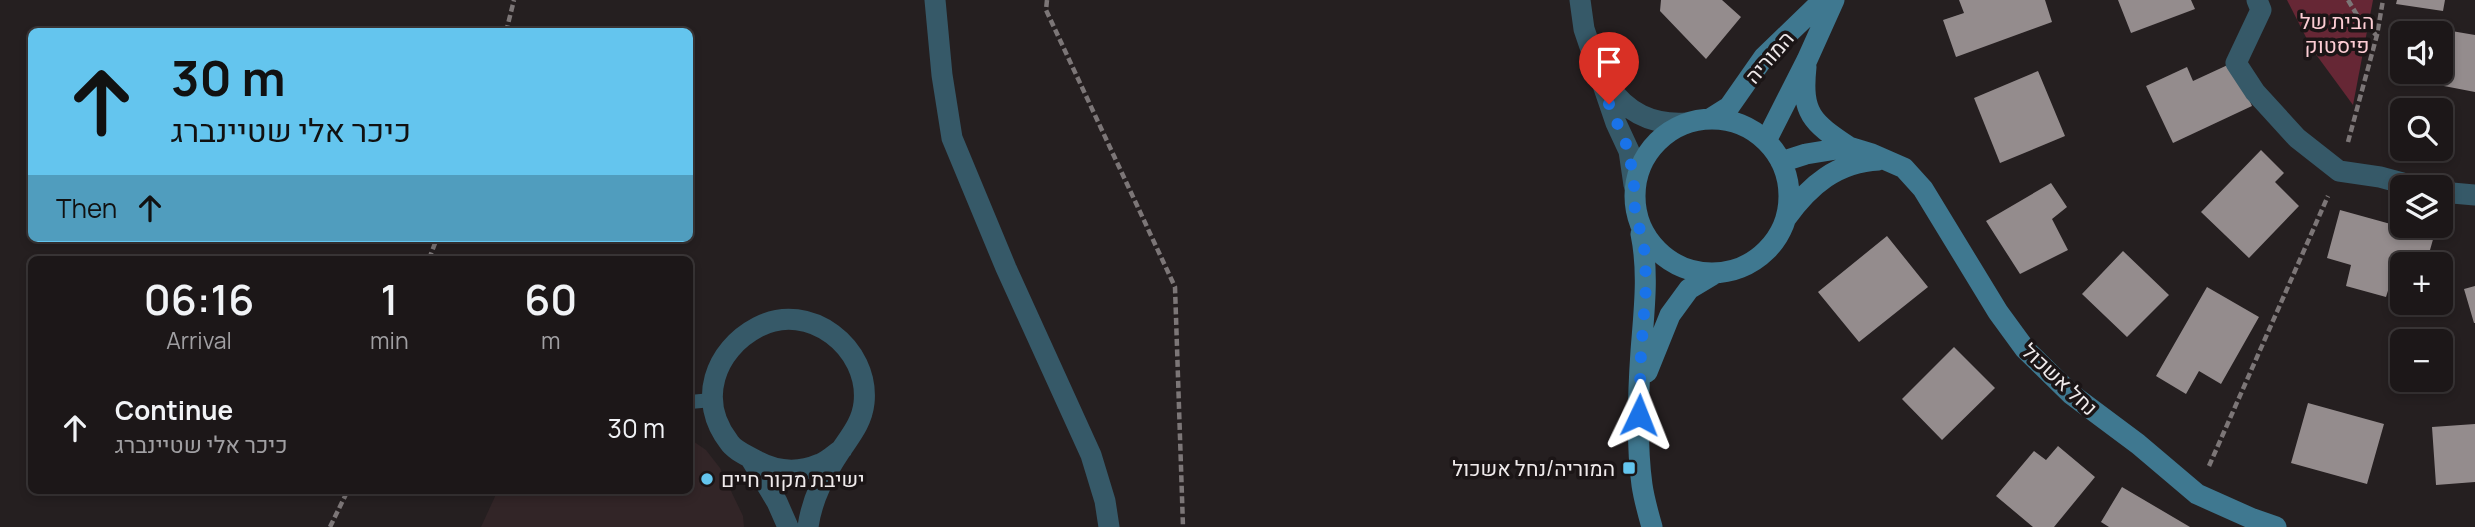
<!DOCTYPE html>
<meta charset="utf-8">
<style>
body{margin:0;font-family:Manrope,Heebo,sans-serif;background:#292425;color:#f1f3f6;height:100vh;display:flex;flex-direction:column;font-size:26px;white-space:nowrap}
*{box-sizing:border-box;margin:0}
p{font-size:23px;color:#a09fa2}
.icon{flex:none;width:38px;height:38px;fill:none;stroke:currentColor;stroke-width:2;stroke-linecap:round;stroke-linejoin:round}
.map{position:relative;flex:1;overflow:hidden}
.drawer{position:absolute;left:28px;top:256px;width:665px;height:238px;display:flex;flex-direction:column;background:#1c1718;border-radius:10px;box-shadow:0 4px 10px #0003,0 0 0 2px #3a3637}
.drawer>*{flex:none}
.guide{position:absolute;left:28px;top:28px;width:665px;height:214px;border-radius:10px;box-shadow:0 4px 10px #0003,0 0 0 2px #3a3637;background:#64c5ee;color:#111;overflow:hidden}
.tools{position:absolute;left:2390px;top:21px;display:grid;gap:14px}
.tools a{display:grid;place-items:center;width:63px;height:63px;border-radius:10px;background:#1c1718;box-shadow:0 4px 10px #0003,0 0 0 2px #3a3637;font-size:35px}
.pin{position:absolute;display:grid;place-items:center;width:60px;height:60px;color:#fff;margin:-72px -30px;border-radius:50% 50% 50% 0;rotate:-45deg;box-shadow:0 0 7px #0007}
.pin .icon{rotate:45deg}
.me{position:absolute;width:77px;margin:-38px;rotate:2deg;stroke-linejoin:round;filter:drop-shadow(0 0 5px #0008)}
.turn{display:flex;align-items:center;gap:24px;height:147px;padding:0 28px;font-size:32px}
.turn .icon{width:91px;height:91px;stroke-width:2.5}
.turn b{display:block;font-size:49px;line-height:60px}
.then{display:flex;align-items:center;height:66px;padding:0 28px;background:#0003;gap:14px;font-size:26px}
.eta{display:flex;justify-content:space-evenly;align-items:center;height:119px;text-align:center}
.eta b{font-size:42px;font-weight:600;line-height:49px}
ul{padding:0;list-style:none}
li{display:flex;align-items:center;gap:21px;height:105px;padding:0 28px}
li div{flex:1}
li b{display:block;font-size:26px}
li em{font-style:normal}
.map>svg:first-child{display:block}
.built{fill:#322527}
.green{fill:#662735}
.building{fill:#948c8d}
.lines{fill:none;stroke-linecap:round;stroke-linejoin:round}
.path{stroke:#7c7677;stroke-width:4.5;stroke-dasharray:7 3.5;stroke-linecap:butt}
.lane{stroke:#365968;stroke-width:14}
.street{stroke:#365968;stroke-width:21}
.secondary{stroke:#3f7890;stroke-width:21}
.route{stroke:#1a73e8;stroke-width:12;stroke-dasharray:0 21.6}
.poi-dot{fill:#64c5ee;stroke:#1b1516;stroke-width:2.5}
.labels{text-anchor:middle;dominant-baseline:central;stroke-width:7;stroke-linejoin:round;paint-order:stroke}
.park-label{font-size:21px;fill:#fbccd3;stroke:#1b1516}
.street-label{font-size:21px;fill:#efeaeb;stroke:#1b1516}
.poi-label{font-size:21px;fill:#efeaeb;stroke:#1b1516;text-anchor:end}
</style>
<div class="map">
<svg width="2475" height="527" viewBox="0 0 2475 527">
<rect width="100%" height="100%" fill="#251f20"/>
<!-- built -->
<path class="built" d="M690,439L706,450L720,468L743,516L744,527H481L498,490H690Z"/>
<!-- green -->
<path class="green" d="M2287,0H2373L2353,105L2312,49Z"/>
<!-- building -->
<path class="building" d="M1661,0H1722L1741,17L1706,59L1660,11Z
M1959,0H2045L2052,22L1956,57L1943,20L1964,13Z
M2118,0H2191L2195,9L2131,33Z
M2397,0H2445L2443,11L2396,4Z
M2428,27L2475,35V92L2418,81L2420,72H2441V33H2427Z
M2232,63L2252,106L2173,143L2146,86L2187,67L2193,81Z
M2038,71L2065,136L2000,163L1974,98Z
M2261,150L2284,173L2275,182L2299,206L2249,258L2201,212Z
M2051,183L2067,207L2052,219L2068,250L2020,274L1986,221Z
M2340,210L2434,236L2426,264H2403V284L2391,281L2386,297L2346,286L2351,265L2327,258Z
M1887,236L1928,287L1859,342L1818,292Z
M2123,251L2169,295L2127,337L2082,294Z
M2475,286V323H2474L2464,289Z
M2207,287L2259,317L2221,384L2199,371L2186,394L2156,376Z
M1954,347L1995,388L1942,440L1902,399Z
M2308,403L2384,424L2367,484L2291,463Z
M2475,424V482L2436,485L2432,427Z
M2058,446L2095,477L2054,527H2033L1996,496L2034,451L2046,460Z
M2122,487L2190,527H2109L2101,522Z"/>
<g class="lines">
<!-- path -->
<path class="path" d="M1047,0L1046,10L1175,287L1183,527
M2348,0L2357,15L2376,35
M506,32L514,0
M2348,142L2377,35L2383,0
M429,259L437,238
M2209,466L2328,196
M330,527L348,490"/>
<!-- lane -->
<path class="lane" d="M690,402L712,400"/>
<!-- street -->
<path class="street" d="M935,0L942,75L952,138L1006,268L1091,455L1105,501L1109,527
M1580,0L1584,29L1616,123L1629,151L1634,185
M2257,0L2261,10L2236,63L2255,92L2297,138L2339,171L2380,177L2417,187
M1608,85C1627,113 1652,125 1686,123
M2441,192L2475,195
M751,459L777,502L788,527
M808,527C812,498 825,474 841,450C851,435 862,422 864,403C870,348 809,300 758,327C714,350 697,401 729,442C734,450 746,455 755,460C776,472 797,474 820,464C828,461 835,454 842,449"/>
<!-- secondary -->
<path class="secondary" d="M1806,67C1801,114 1812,122 1849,147
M1635 196a77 77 0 1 1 154 0a77 77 0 1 1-154 0Z
M1710,119L1729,107L1764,57L1819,4L1831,0
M1766,141L1807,60L1834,0
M1781,162L1806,154L1849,147L1872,154L1904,168L1923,189L1998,312L2025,349L2071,394L2138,444L2197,494L2253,519L2276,527
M1786,218C1810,185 1837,162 1879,160
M1641,234C1649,273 1644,311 1641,351C1638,395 1636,442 1642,485C1644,499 1648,513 1652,527
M1647,372L1670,315L1689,289L1714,274"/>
</g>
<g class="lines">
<!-- route -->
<path class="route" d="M1609,104L1629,151L1634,185V204L1645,253L1646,287L1641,353L1639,415"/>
</g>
<!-- markers -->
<g class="poi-dot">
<rect x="1622" y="461" width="14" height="14" rx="3.5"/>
<circle cx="707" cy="479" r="7"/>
</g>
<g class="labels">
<!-- park labels -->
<g class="park-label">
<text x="2337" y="21">הבית של<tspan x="2337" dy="24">פיסטוק</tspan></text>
</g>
<!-- street labels -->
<g class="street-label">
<text transform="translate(1769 57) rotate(-49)">המוריה</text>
<text transform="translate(2060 379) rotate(43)">נחל אשכול</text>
</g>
<!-- poi labels -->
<g class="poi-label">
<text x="1615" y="468">המוריה/נחל אשכול</text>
<text x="721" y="479" text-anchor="start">ישיבת מקור חיים</text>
</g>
</g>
</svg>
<div class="tools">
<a><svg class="icon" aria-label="sound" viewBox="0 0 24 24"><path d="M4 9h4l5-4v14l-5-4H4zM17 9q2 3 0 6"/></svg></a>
<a><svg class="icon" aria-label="search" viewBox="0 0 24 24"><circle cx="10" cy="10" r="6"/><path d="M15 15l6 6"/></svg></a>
<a><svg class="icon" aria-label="layers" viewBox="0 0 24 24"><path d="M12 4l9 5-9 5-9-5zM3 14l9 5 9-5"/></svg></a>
<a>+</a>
<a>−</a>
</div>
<div class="pin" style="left:1609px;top:104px;background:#d93025"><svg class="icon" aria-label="arrive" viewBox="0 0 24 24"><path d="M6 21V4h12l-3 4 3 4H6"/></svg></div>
<svg class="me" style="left:1639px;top:415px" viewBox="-20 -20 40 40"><path d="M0-17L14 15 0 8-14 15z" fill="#1a73e8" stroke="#fff" stroke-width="4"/></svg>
<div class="guide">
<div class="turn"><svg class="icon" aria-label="ahead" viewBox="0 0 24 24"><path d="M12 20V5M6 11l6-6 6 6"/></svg><div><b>30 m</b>כיכר אלי שטיינברג</div></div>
<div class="then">Then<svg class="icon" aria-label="ahead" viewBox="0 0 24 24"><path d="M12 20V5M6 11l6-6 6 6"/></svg></div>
</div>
<section class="drawer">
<div class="eta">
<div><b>06:16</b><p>Arrival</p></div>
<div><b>1</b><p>min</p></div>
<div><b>60</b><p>m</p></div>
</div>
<ul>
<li><svg class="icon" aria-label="ahead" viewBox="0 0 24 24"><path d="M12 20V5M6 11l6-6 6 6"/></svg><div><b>Continue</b><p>כיכר אלי שטיינברג</p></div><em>30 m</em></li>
</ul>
</section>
</div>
